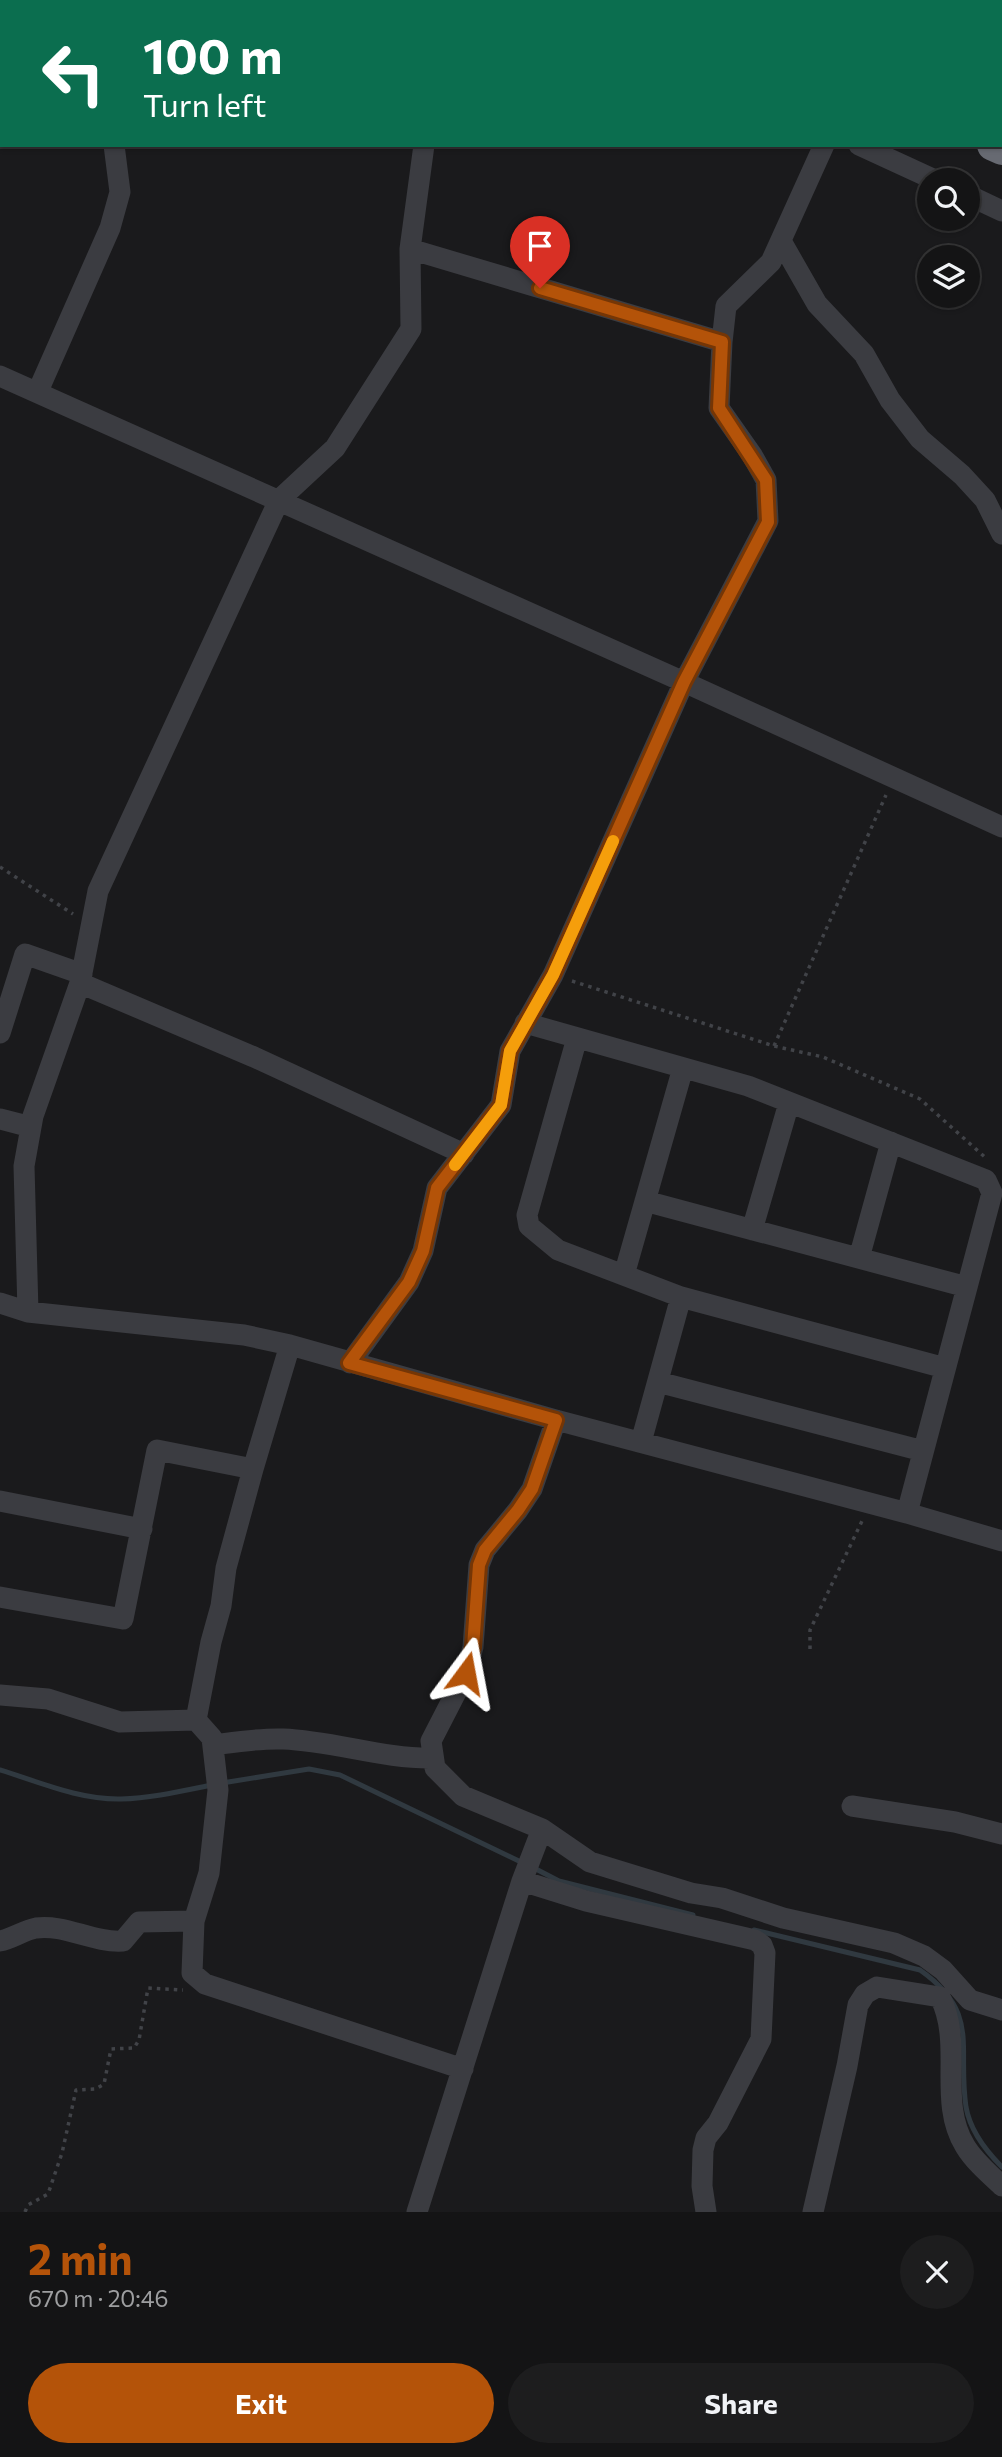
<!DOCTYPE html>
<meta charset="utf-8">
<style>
body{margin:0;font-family:Commissioner,sans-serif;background:#1d1d1e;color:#f1f3f6;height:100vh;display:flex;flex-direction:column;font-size:26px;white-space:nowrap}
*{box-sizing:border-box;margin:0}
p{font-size:23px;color:#9d9ea0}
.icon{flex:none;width:38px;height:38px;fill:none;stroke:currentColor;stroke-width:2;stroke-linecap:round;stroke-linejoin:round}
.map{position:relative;height:2212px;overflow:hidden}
.sheet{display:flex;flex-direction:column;background:#141415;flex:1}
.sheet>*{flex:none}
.hud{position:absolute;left:0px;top:0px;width:1003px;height:147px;box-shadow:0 2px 5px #0004,0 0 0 2px #333334;background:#0b6e4f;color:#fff;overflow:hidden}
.controls{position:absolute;left:917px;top:168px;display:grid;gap:14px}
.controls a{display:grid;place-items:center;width:63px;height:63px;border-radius:50%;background:#141415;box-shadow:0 2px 5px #0004,0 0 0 2px #333334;font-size:35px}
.pin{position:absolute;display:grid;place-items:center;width:60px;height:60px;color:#fff;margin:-72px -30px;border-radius:50% 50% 50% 0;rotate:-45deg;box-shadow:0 0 7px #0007}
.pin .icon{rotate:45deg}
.me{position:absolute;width:77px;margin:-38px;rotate:13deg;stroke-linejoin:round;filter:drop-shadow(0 0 5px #0008)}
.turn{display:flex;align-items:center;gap:24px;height:147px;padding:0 28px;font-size:32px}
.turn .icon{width:91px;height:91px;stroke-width:2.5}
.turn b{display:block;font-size:49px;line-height:60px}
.round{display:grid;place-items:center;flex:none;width:74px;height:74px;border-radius:37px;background:#1d1d1e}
.head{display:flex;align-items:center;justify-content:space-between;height:119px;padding:0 28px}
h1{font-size:42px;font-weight:700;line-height:52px;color:#b45309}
.primary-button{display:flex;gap:14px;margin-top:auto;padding:14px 28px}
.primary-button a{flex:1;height:80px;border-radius:42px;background:#b45309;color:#fff;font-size:28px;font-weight:700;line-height:80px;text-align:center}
.primary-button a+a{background:#1d1d1e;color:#f1f3f6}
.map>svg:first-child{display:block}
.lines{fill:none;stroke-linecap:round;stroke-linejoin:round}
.stream{stroke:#303940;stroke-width:5}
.path{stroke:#414348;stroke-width:3.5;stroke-dasharray:3.5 5;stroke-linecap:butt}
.minor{stroke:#3b3c41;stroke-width:21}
.highway{stroke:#676a72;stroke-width:32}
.route-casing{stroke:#753606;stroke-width:18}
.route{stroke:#b45309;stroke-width:12}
.slow{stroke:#f59e0b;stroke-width:12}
</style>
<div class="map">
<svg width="1002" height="2212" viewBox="0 0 1002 2212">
<rect width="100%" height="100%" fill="#1a1a1c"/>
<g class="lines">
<!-- stream -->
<path class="stream" d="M0,1770C39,1782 80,1800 121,1799C152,1798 182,1791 212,1785
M222,1783L309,1769L340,1775L523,1863
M532,1867L559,1881L693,1915
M754,1930L920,1970C981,2013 957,2046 966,2107C970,2130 986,2151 1002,2167"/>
<!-- path -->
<path class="path" d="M0,867L73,914
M572,981L774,1046L823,1057L920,1099L987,1159
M774,1046L886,795
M810,1649V1630L862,1521
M25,2212L28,2205L48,2194L62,2153L76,2090L96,2089L104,2084L111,2049L134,2048L139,2040L148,1988L183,1990"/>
<!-- minor -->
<path class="minor" d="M568,0L572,2
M891,0L895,2
M145,2L146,0
M514,2L515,0
M1001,50H1002
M0,51H2
M859,145L935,180
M968,195L1002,211
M781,241L817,304L864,354L890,400L920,439L962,475L985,500L1002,534
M410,249L722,342
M0,376L684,682L1002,827
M38,391L110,228L120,192L114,145
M80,983L254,1057L464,1154
M525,1023L748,1086L986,1180L992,1193L907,1513
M0,1033L25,954L82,974
M577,1038L527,1215L529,1226L558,1250L681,1297L945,1368
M0,1119L31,1127
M645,1201L967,1287
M752,1230L789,1103
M859,1258L891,1142
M624,1275L683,1068
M0,1303L28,1312L244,1335L290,1345L556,1420L907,1513L1002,1541
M28,1312L24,1166L33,1116L80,983L98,891L279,500L335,448L411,329L410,249L424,145
M350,1363L409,1282L423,1251L437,1188L501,1105L510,1051L553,975L684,682L768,521L766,480L752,455L719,408L722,342L726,306L771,262L824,145
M658,1382L923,1451
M556,1420L532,1489L518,1510L485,1550L479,1565L473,1647L466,1673L431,1741L435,1768L463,1796L542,1829L590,1862L691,1893L722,1898L783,1918L894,1943L924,1956L943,1970L970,2000L1002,2010
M641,1442L681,1297
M0,1501L142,1529
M0,1597L123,1619L157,1450L253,1469
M0,1695L48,1699L120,1722L196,1720L212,1738L218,1790L209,1873L194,1921L192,1973L205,1984L463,2069
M196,1720L211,1642L221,1606L226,1568L253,1469L290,1345
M213,1745C236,1742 260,1738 283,1739C334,1741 383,1759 433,1758
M852,1806L955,1822L1002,1834
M522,1881L586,1901L755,1940L762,1945L765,1953L761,2039L718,2123L706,2138L703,2150L702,2186L706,2212
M0,1941C12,1939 24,1930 36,1928C65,1924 93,1943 123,1941L139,1922L194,1921
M417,2212L522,1881L542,1829
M813,2212L847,2066L858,2005L865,1994L877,1987L940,1997C964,2044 937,2100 965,2146C974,2161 989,2174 1002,2186"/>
<!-- highway -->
<path class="highway" d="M695,0L698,2
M763,0L766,2
M1001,115H1002
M993,145L1002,149"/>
</g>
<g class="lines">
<defs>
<path id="route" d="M466,1673L473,1647L479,1565L485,1550L518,1510L532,1489L556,1420L349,1363L409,1282L423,1251L437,1188L501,1105L510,1051L553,975L684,682L768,522L766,480L719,408L722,342L540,288"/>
</defs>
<!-- route casing -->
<use href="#route" class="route-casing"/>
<!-- route -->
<use href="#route" class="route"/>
<!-- slow -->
<path class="slow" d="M455,1165L501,1105L510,1051L553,975L613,841"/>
</g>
</svg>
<div class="controls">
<a><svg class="icon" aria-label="search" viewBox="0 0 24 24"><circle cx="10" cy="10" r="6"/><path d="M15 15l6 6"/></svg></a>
<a><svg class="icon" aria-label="layers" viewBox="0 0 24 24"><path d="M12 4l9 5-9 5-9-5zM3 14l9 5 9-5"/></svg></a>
</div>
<div class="pin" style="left:540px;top:288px;background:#d93025"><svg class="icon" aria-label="arrive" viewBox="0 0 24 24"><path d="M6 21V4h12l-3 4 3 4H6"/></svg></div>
<svg class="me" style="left:466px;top:1673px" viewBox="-20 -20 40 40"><path d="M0-17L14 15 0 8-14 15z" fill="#b45309" stroke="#fff" stroke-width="4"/></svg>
<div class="hud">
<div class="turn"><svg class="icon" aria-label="left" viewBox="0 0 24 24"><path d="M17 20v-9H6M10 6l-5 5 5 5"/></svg><div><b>100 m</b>Turn left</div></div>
</div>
</div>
<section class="sheet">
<div class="head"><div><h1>2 min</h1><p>670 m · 20:46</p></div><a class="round"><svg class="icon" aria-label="close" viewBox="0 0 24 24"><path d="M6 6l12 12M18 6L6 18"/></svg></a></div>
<div class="primary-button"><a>Exit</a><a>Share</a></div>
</section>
